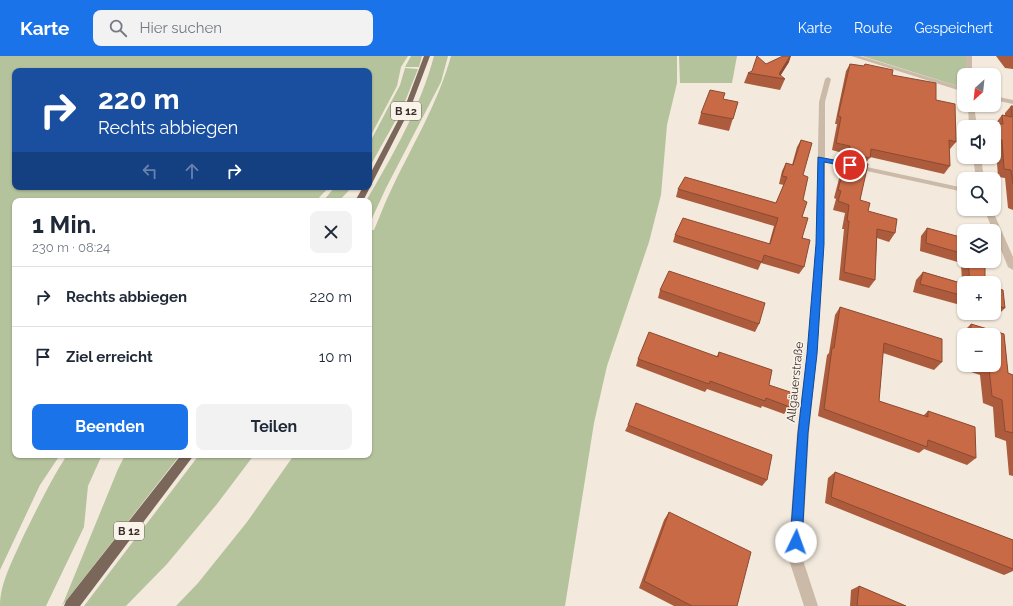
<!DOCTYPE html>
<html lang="de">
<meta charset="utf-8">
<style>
body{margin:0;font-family:Raleway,sans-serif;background:#f2f2f3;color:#1f2937;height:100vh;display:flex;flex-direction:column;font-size:15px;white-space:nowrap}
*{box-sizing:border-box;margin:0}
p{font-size:13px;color:#747a83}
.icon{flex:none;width:22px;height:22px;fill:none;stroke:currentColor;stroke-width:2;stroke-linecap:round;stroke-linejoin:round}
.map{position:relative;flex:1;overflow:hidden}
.sheet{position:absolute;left:12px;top:142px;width:360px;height:260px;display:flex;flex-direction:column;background:#fff;border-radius:8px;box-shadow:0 1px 3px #0004}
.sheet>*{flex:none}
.guide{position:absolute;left:12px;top:12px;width:360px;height:122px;border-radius:8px;box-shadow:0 1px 3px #0004;background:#1a4fa0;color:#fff;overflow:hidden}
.needle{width:26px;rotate:207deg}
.tools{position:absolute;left:957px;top:12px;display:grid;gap:8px}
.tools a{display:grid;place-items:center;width:44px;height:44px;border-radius:8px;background:#fff;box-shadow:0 1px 3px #0004;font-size:20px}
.pin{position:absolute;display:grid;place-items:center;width:34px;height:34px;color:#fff;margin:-17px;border:2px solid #fff;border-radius:50%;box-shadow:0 1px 4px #0007}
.me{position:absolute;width:44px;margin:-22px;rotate:3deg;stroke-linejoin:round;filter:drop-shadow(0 0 3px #0008)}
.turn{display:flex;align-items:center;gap:14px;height:84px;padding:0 20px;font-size:18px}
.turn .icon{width:52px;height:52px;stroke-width:2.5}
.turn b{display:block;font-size:28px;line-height:34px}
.lanes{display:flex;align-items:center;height:38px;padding:0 20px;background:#0003;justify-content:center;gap:20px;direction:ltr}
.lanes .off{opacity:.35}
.round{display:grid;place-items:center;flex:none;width:42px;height:42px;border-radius:8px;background:#f2f2f3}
.head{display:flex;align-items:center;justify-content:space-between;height:68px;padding:0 20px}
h1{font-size:24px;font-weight:700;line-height:30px}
.primary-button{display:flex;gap:8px;margin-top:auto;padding:8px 20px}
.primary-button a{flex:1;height:46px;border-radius:8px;background:#1a73e8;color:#fff;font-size:16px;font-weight:700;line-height:46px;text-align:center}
.primary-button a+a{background:#f2f2f3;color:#1f2937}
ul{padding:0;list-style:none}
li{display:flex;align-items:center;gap:12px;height:60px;padding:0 20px;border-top:1px solid #e0e1e3}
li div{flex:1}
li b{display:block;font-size:15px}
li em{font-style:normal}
header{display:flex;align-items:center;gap:24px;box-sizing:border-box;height:56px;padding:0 20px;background:#1a73e8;color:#fff}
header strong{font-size:19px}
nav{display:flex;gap:22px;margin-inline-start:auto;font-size:14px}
.search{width:280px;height:36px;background:#f2f2f3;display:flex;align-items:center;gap:10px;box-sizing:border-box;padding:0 14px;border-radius:8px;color:#747a83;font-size:15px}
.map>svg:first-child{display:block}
.green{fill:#b5c39d}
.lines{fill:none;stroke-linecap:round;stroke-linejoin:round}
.minor{fill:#ccbaa9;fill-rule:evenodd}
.major{fill:#7b665a;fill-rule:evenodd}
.wall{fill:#ac5b3c}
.shaded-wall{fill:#8c4a31}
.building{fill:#c86a46;stroke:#8c4a31}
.route{fill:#1a73e8;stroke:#114b97}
.labels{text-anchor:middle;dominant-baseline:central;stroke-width:3;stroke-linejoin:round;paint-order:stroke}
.shield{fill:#faf3ea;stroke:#736963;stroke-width:1}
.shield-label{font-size:11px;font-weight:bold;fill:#392e29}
.street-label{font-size:12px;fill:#392e29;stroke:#faf3ea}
</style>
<header>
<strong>Karte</strong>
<div class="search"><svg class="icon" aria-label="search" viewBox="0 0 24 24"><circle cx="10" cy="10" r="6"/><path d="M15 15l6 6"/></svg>Hier suchen</div>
<nav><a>Karte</a><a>Route</a><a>Gespeichert</a></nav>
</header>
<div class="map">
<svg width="1013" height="550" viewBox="0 0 1013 550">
<rect width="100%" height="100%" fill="#f3eadd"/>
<!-- green -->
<path class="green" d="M0,0H408L401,11L397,30L369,83V15H15V131H329L316,145H15V399H60L40,429L0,514Z
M411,0H422L419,11H405Z
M434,0H448L441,26L386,132L369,169V145H366C393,99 420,52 434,0Z
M451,0H677V27L667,69L661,139L649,186L607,310L594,367L565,550H176L198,527L247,466L294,399H369V174H374C380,160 385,146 392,132C413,88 438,47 451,0Z
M679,0H737L732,27H680Z
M862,0H966L967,19H964V32Z
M405,12L418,13L402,53L369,112V88L400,29Z
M335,131H352L339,145H323Z
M67,399H102L88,430L84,471L46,550H0C0,527 13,504 22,483C37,453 49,427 67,399Z
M125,399H180L62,550L118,413Z
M199,399H254L217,448L167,508L126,550H84Z"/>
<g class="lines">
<!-- minor -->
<path class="minor" d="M851,0H860L964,32V36Z
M966,0H972V19H966Z
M828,21L831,23L825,46V102L964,132V136L825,106L824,188L817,298L809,377L802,501L818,550H804L788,501L797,377L807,298L816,188L819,46L825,23Z
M994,40L1013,44V48L994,44Z
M968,49H974L977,71H969Z
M973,101H981L984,123H976Z
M984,153H992L1013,201V214L1008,211Z"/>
<!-- major -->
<path class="major" d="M424,0H430L410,53L363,145H355L363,131H369V120L404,53Z
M181,399H194L80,550H64L66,545Z"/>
</g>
<!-- wall -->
<path class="wall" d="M996,0H1013V13L1005,12Z
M789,6L780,20L785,23L780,34L744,27L748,17L766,8Z
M850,8L864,10L865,8L892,19L936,44L956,86L950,93H949L950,110L944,118L870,101L866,107L860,144L868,155L895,177L889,186L877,182L875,224L869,232L839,224L844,173H842L845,157L833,154L836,143L834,142L842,111L846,105H844L846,98L832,94L837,68H835L846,15Z
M738,46L729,75L698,68L701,57Z
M1011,50H1013V154L1008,152L1005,122L998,121L996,92L994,91V74L996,71V67L1002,59L1005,60V57Z
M801,84L803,119L802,161L804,211L799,218L761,207L758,214L673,186L675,179L769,188L774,170L676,141L678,133L776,147L784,129L779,128L782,115L786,107L792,109L797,91Z
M927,172L964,182V205H985V227H964V250L913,236L916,224L923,216L962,227L961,207L920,195L921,180Z
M994,232L1005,252L997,260L987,257H994Z
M660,234L759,268L755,276L658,242Z
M840,251L942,306L934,314L883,297L879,345L923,360L928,355L976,402L967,409L924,393L919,397L818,360L827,299L829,297L835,259Z
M971,268L1004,278L1008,317L1013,319V420L1009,419L1006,385L995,381L993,351L983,347L980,319L965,314L964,309H994V279H964V299L963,276Z
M719,296L769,329L790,351L784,358L762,350L761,352L707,333L705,336L636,310L638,303L717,300Z
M628,369L767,424L762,430L625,375Z
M835,416L1013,484V515L1004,519L825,447L828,422Z
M669,456L737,550H674L639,532L664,464Z
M859,530L906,550H850L851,534Z"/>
<!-- shaded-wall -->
<path class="shaded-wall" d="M790,0H791L789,6L779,22V18Z"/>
<!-- building -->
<path class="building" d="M757,0L766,8L783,0H790L779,18L785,23L748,17L752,15Z
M850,8L864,10L865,8L893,14L892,19L936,27V44L955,48L956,86L949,84L950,110L871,93L870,102L848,97L850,90L836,87L841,61L838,60Z
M710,34L725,37L723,43L738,46L733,63L701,57Z
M1011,50H1013V128L1011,114L1004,113L1002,84L999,83V68H1003L1002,59L1012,61Z
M801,84L812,87L803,119L808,121L803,144L807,146L802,161L808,162L802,182L810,184L804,211L764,199L762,206L675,179L683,162L770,188L778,162L678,133L685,121L776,147L787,121L782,120L786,107L793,109Z
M846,103L868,108L860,144L870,147L868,155L897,163L895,177L877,173L875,224L844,216L849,165H847L849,149L838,145L841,135L838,134Z
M927,172L964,182V198L926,187Z
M968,205H985V227H970Z
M669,215L765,247L759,268L660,234Z
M923,216L964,228V240L920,228Z
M994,232L1003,234L1005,252L994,249Z
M840,251L942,283V306L884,287L879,345L928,361V355L975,371L976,402L928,384L927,391L824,353L832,292H834Z
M971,268L1004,278L1008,317L1013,319V377L1005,375L1002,344L992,340L989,312L981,309H994V279H971Z
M649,276L718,301L719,296L772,314L769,329L793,337L790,351L766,342L765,345L710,325L709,328L638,303Z
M636,347L772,399L767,424L628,369Z
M835,416L1013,484V513L831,441Z
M669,456L751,496L737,550H692L644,525Z
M859,530L906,550H857Z"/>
<!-- route -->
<path class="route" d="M818,101L850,107L853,109L850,111L824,106V188L817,298L808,377L802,486L801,490L796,492L792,490L790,486L798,377L807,298L816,188Z"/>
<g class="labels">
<!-- shield labels -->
<g class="shield">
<rect x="391" y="46" width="30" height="18" rx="3"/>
<rect x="114" y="466" width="30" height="18" rx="3"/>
</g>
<g class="shield-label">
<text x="406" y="55">B 12</text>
<text x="129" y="475">B 12</text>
</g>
<!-- street labels -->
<g class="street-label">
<text transform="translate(795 326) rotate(-84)">Allgäuerstraße</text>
</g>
</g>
</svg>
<div class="tools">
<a><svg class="needle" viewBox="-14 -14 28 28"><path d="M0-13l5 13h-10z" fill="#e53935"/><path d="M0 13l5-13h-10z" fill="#747a83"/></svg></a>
<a><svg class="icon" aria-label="sound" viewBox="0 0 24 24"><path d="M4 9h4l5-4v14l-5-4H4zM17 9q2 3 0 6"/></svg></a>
<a><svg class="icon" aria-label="search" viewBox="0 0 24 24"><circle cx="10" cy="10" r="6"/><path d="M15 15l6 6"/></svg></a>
<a><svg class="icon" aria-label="layers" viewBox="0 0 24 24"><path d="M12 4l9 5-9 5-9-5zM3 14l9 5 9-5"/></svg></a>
<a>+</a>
<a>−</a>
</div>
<div class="pin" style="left:850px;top:109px;background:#d93025"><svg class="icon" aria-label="arrive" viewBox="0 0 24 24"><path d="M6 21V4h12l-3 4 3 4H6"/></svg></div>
<svg class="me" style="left:796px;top:486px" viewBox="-20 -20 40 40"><circle r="19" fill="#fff"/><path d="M0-13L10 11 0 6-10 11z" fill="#1a73e8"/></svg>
<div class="guide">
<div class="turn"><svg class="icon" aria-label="right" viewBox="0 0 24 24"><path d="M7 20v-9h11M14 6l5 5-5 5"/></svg><div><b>220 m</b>Rechts abbiegen</div></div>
<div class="lanes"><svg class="icon off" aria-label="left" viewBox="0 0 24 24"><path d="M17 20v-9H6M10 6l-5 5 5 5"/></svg><svg class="icon off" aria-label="ahead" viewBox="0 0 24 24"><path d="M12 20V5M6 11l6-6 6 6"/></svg><svg class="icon" aria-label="right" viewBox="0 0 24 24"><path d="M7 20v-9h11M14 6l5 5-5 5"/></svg></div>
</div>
<section class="sheet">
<div class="head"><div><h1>1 Min.</h1><p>230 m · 08:24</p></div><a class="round"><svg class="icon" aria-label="close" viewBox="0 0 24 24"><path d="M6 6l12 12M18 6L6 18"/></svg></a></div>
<ul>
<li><svg class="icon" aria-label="right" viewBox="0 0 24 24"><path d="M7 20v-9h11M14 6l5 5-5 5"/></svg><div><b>Rechts abbiegen</b></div><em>220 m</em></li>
<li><svg class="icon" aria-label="arrive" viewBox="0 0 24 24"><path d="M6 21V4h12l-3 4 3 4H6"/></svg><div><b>Ziel erreicht</b></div><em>10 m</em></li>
</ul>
<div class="primary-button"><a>Beenden</a><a>Teilen</a></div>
</section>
</div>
